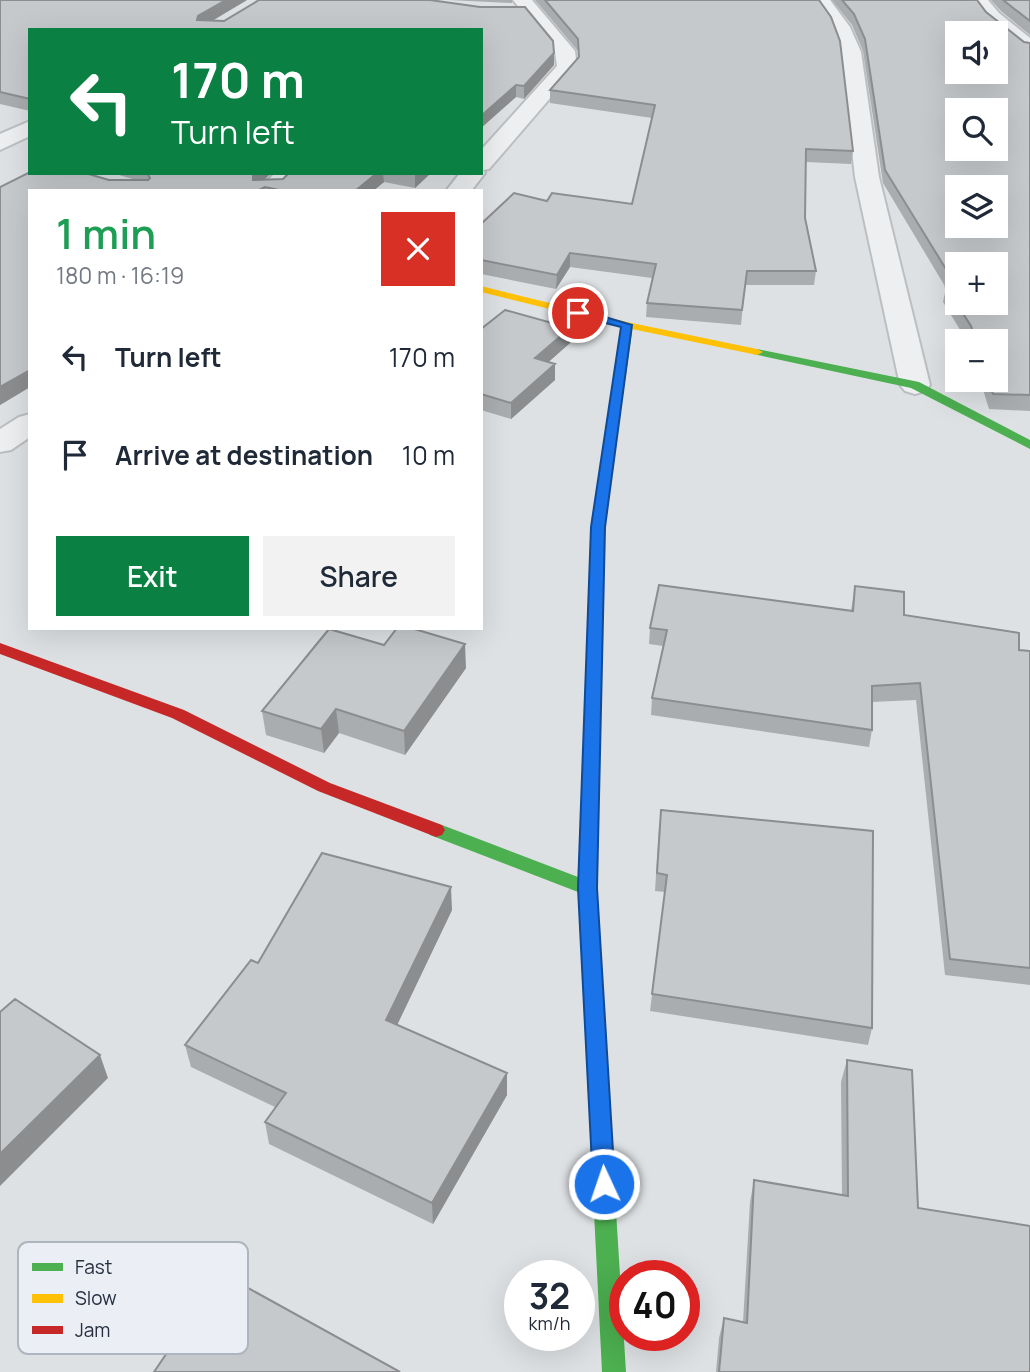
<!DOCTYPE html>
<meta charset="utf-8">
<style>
body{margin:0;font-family:Manrope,sans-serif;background:#f2f2f3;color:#1f2937;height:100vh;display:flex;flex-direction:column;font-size:26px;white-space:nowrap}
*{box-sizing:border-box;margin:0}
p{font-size:23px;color:#747a83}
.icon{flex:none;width:38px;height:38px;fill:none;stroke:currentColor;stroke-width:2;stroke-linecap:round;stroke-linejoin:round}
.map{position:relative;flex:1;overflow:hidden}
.side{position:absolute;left:28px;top:189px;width:455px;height:441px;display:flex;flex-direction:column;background:#fff;border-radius:0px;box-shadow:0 7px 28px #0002}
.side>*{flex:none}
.top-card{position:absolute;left:28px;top:28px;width:455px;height:147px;border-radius:0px;box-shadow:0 7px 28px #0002;background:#0b8043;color:#fff;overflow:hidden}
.controls{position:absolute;left:945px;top:21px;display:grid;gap:14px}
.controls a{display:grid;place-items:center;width:63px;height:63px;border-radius:0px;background:#fff;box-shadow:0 7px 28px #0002;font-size:35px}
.speed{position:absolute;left:504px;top:1260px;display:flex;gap:14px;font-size:35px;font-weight:700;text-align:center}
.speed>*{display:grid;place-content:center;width:91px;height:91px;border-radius:50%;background:#fff;box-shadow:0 7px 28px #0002;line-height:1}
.speed small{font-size:18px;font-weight:400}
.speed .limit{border:10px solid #d22;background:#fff;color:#111}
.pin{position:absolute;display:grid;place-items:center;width:60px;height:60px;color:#fff;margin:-30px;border:4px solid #fff;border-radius:50%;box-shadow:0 2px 7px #0007}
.me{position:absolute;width:77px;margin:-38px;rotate:357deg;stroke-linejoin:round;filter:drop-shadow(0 0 5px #0008)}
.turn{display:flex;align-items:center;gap:24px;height:147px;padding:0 28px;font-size:32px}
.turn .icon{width:91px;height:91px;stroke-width:2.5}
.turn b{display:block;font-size:49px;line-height:60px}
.round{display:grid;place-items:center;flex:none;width:74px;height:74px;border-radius:0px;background:#f2f2f3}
.headline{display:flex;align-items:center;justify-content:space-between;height:119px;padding:0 28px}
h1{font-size:42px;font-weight:600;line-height:52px;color:#1e9e55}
.button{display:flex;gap:14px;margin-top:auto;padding:14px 28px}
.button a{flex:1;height:80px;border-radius:0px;background:#0b8043;color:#fff;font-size:28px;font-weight:600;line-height:80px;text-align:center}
.button a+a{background:#f2f2f3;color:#1f2937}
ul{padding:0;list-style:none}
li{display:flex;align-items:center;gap:21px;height:98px;padding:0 28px}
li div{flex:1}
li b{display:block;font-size:26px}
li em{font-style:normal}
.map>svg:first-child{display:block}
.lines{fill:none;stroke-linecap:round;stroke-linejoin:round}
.street-casing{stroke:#bcbfc2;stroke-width:4}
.street{fill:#edeff1;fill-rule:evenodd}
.fast{fill:#4caf50;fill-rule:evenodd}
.slow{fill:#ffc107;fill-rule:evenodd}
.jam{fill:#c62828;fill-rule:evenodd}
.wall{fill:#aaadaf}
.shaded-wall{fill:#8b8d8f}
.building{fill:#c6c9cc;stroke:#8b8d8f;stroke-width:2;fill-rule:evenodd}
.route{fill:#1a73e8;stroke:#114b97;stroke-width:2}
.key{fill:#ebeff5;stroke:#afb5be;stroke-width:2}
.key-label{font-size:19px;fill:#242e3e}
</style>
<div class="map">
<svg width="1030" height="1372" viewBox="0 0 1030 1372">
<rect width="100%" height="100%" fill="#dee1e4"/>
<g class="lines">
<defs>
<path id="street" d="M513,0H532L575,51L577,67L489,169L483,170L485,173L471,191H446L460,173H481V150L557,66L555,52Z
M812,0H830L850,27L861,52L879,177L930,385L925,391L915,394L905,391L900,385L855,177L841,52L832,27Z
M970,0H988L999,13L1030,38V54L1023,52L985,21Z
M30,121V136L0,150V134Z
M275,173H300L283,191H257Z
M30,414V437L11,450L0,452V429L19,417Z"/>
</defs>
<!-- street casing -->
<use href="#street" class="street-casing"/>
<!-- street -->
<use href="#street" class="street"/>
<!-- fast -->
<path class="fast" d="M627,322L633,325L616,444L610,448L604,444L621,325Z
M757,349L919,382L1030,440V449L911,388L753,354V350Z
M590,779L596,781L598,785L596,888L626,1372H602L578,892L430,835L427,830L430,825H442L578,877L582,785L584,781Z"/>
<!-- slow -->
<path class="slow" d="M481,286L627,322L757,349L763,352L757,355L627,328L481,292Z"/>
<!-- jam -->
<path class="jam" d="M610,440L616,444L605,527L598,785L596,789H584L582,785L591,527L604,444Z
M0,643L184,710L330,783L442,825L445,830L442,835L436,837L318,791L172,718L0,654Z"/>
</g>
<!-- wall -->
<path class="wall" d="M0,0H247L212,21H224L259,0H430L480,7H525L553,41L554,53V65L524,99L516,97L481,128V30H30V111L0,104Z
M449,0H512V3Z
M535,0H819L853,151L851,164L806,162L805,218L816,271L814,285H745L741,325L646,317L647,303L652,278L570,267L556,289L481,274V224L547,201L632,204L652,118L550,103V90L578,58V51Z
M832,0H977L986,12L1024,42L1030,44V411L989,409L980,380H996V341H967L943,302L946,288L883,183L863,51L852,25Z
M991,0H1030V35L1001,11Z
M30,172V173H85L109,180H136L112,173H271L265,179H283L289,173H431L415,188L384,182L373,191H30V387L0,405V187Z
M570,328V343L548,362L555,364V380L511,419L481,410V329Z
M855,586L904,615L1019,650L1030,651V985L945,975L916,700L872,702V730L869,747L651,715L652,698L663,646L649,644L650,628L851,611Z
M466,668L405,755L339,733L324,753L266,735L262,711Z
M659,827L872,1028L868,1045L650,1011L665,892L655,891Z
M452,910L397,1025L507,1073V1095L433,1224L269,1144L265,1122L275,1107L191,1067L185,1045L258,963Z
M847,1060L918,1208L1030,1372H716L719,1338L724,1318L743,1322L750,1202L754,1180L842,1195L841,1082Z"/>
<!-- shaded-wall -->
<path class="shaded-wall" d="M226,0H247L200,28L197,20L198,16Z
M554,53V65L524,99V86Z
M516,85V97L481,128V116Z
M256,173H271L255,189L253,176Z
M377,173H383L384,182L373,191H355Z
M416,173H431L415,188V174Z
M570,253V267L556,289L557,275Z
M570,328V343L535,374V358Z
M555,364V380L511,419V403Z
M30,370V387L0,405V387Z
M465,644L466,668L405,755L404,731Z
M336,709L339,733L324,753L321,729Z
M451,887L452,910L389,1042L386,1020Z
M100,1055L108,1078L0,1186V1154Z
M507,1073V1095L433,1224L432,1203Z"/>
<!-- building -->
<path class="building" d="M0,0H226L198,16L197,20L224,21L259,0H430L480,7H525L553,41L554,53L524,86L516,85L481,116V30H30V99L0,92Z
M545,0H819L831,17L840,41L853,151L806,149L805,218L816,271H747L742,310L647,303L656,264L570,253L557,275L481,260V224L514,193L547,201L552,193L632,204L655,105L550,90L579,57L578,39Z
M842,0H977L986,12L1024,42L1030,43V395L993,394L988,380H996V341H976L971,326L946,287H957L885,170L865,39L854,14ZM957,33H996V72H957ZM957,110H996V149H957ZM957,187H996V226H957ZM957,264H996V303H957Z
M1003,0H1030V21Z
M30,172V173H85L109,180H148L150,178L147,173H256L253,176V180L283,179L289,173H377L355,191H284L265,187L257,191H30V370L0,387V187Z
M505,310L570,328L535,358L555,364L511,403L481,394V329Z
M659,585L853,611L855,586L904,592V615L1019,633V650L1030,651V968L950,959L920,683L872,686V730L652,698L667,630L650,628Z
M397,628H411L465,644L404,731L336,709L321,729L262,711L329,629L384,645Z
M661,810L873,831L872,1028L652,994L667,875L657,873Z
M322,853L451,887L386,1020L507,1073L432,1203L265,1122L286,1093L185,1045L251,960L258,963Z
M15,999L100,1055L0,1154V1012Z
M847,1060L912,1070L918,1208L1030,1226V1372H719L724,1318L747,1323L754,1180L848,1196Z
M221,1273L400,1372H154Z"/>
<!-- route -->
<path class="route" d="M578,309L632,325L605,527L597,888L615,1184L612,1191L604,1194L596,1191L593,1184L578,888L591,527L621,327L574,315V310Z"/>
<!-- legend -->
<rect x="18" y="1242" width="230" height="112" rx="10" class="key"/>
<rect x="32" y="1263" width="31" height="8" fill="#4caf50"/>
<rect x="32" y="1294" width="31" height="9" fill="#ffc107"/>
<rect x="32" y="1326" width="31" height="8" fill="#c62828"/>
<g class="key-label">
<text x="75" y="1274">Fast</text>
<text x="75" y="1305">Slow</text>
<text x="75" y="1337">Jam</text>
</g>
</svg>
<div class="controls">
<a><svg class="icon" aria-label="sound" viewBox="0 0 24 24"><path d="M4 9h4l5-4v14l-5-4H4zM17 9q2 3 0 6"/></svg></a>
<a><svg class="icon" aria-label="search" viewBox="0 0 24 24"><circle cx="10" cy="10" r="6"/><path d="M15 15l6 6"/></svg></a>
<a><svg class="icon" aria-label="layers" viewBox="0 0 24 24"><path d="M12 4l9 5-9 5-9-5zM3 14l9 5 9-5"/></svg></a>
<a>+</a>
<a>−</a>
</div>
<div class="speed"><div>32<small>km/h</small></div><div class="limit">40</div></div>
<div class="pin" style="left:578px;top:313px;background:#d93025"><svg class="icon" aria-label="arrive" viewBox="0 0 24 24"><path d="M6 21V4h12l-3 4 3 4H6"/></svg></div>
<svg class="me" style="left:604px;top:1184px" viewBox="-20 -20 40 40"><circle r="17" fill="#1a73e8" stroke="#fff" stroke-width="3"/><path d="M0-11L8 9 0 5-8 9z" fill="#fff"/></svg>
<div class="top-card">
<div class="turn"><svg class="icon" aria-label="left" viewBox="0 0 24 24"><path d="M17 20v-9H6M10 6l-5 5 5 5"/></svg><div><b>170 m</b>Turn left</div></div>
</div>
<section class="side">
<div class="headline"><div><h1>1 min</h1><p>180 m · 16:19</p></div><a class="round" style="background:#d93025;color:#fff"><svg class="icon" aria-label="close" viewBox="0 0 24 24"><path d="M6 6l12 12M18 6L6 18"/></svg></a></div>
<ul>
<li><svg class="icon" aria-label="left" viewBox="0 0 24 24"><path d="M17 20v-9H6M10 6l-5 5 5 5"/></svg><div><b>Turn left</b></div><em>170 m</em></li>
<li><svg class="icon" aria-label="arrive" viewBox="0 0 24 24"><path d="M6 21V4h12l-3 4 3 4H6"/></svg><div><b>Arrive at destination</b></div><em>10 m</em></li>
</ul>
<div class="button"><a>Exit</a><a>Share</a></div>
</section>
</div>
